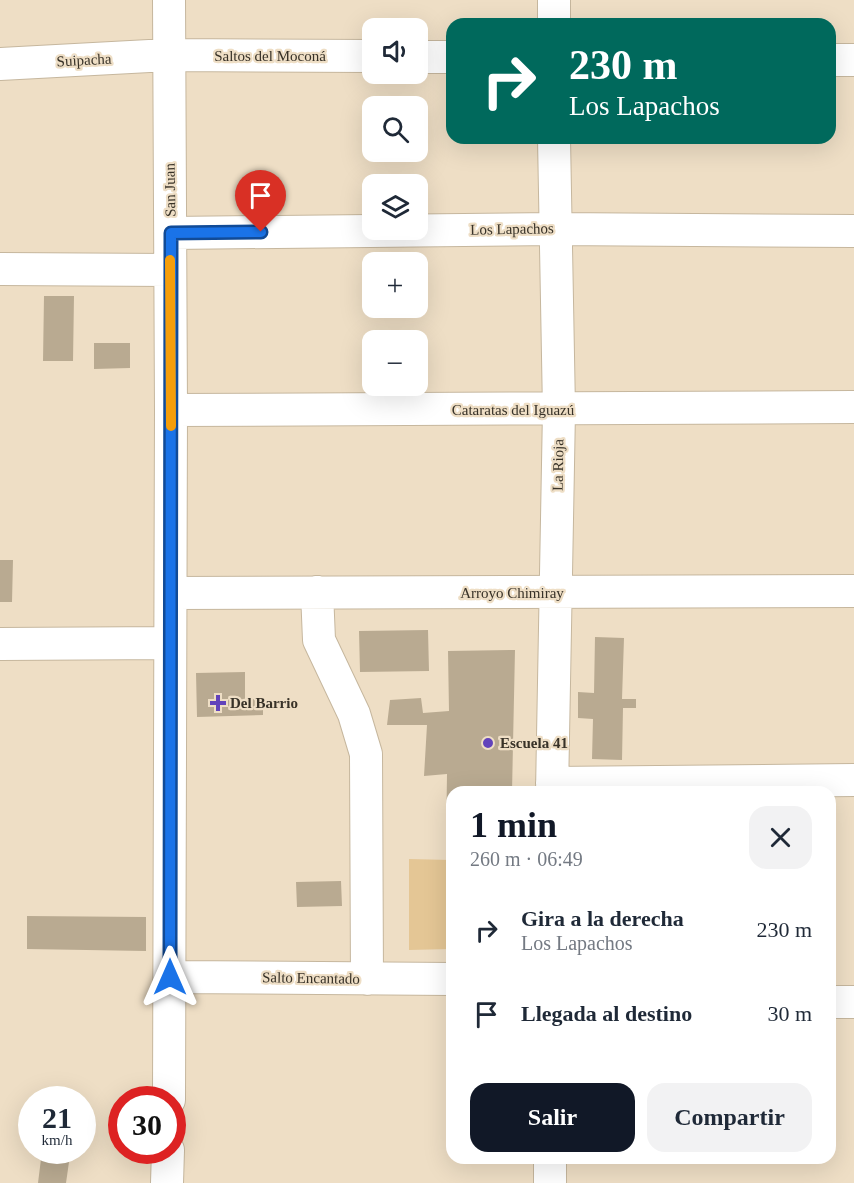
<!DOCTYPE html>
<html lang="es">
<meta charset="utf-8">
<style>
body{margin:0;font-family:"Times New Roman",serif;background:#f2f2f3;color:#1f2937;height:100vh;display:flex;flex-direction:column;font-size:22px;white-space:nowrap}
*{box-sizing:border-box;margin:0}
p{font-size:20px;color:#747a83}
.icon{flex:none;width:33px;height:33px;fill:none;stroke:currentColor;stroke-width:2;stroke-linecap:round;stroke-linejoin:round}
.map{position:relative;flex:1;overflow:hidden}
.details{position:absolute;left:446px;top:786px;width:390px;height:378px;display:flex;flex-direction:column;background:#fff;border-radius:18px;box-shadow:0 6px 24px #0002}
.details>*{flex:none}
.banner{position:absolute;left:446px;top:18px;width:390px;height:126px;border-radius:18px;box-shadow:0 6px 24px #0002;background:#00695c;color:#fff;overflow:hidden}
.fabs{position:absolute;left:362px;top:18px;display:grid;gap:12px}
.fabs a{display:grid;place-items:center;width:66px;height:66px;border-radius:12px;background:#fff;box-shadow:0 6px 24px #0002;font-size:30px}
.speed{position:absolute;left:18px;top:1086px;display:flex;gap:12px;font-size:30px;font-weight:700;text-align:center}
.speed>*{display:grid;place-content:center;width:78px;height:78px;border-radius:50%;background:#fff;box-shadow:0 6px 24px #0002;line-height:1}
.speed small{font-size:15px;font-weight:400}
.speed .limit{border:9px solid #d22;background:#fff;color:#111}
.pin{position:absolute;display:grid;place-items:center;width:51px;height:51px;color:#fff;margin:-62px -26px;border-radius:50% 50% 50% 0;rotate:-45deg;box-shadow:0 0 6px #0007}
.pin .icon{rotate:45deg}
.me{position:absolute;width:66px;margin:-33px;rotate:0deg;stroke-linejoin:round;filter:drop-shadow(0 0 4px #0008)}
.turn{display:flex;align-items:center;gap:21px;height:126px;padding:0 24px;font-size:27px}
.turn .icon{width:78px;height:78px;stroke-width:2.5}
.turn b{display:block;font-size:42px;line-height:51px}
.round{display:grid;place-items:center;flex:none;width:63px;height:63px;border-radius:18px;background:#f2f2f3}
.headline{display:flex;align-items:center;justify-content:space-between;height:102px;padding:0 24px}
h1{font-size:36px;font-weight:700;line-height:45px;color:#111827}
.cta{display:flex;gap:12px;margin-top:auto;padding:12px 24px}
.cta a{flex:1;height:69px;border-radius:18px;background:#111827;color:#fff;font-size:24px;font-weight:700;line-height:69px;text-align:center}
.cta a+a{background:#f2f2f3;color:#1f2937}
ul{padding:0;list-style:none}
li{display:flex;align-items:center;gap:18px;height:84px;padding:0 24px}
li div{flex:1}
li b{display:block;font-size:22px}
li em{font-style:normal}
.map>svg:first-child{display:block}
.green{fill:#e4c695}
.building{fill:#b9aa91}
.lines{fill:none;stroke-linecap:round;stroke-linejoin:round}
.minor-casing{stroke:#c6b79e;stroke-width:34}
.minor{stroke:#fff;stroke-width:32}
.route-casing{stroke:#114b97;stroke-width:15}
.route{stroke:#1a73e8;stroke-width:10}
.slow{stroke:#f59e0b;stroke-width:10}
.poi-dot{fill:#6243bb;stroke:#eedec5;stroke-width:2}
.labels{text-anchor:middle;dominant-baseline:central;stroke-width:4.5;stroke-linejoin:round;paint-order:stroke}
.street-label{font-size:15px;fill:#383228;stroke:#eedec5}
.poi-label{font-size:15px;font-weight:bold;fill:#383228;stroke:#eedec5;text-anchor:start}
</style>
<div class="map">
<svg width="854" height="1183" viewBox="0 0 854 1183">
<rect width="100%" height="100%" fill="#eedec5"/>
<!-- green -->
<path class="green" d="M409,859L451,860V949L409,950Z"/>
<!-- building -->
<path class="building" d="M44,296H74L73,361H43Z
M94,343H130V368L94,369Z
M0,560H13L12,602H0Z
M428,630L429,671L360,672L359,631Z
M595,637L624,638L622,699H636V708H623L622,760L592,759L593,719L578,718V692L594,693Z
M515,650L512,792H452V843H446L447,774L424,776L427,725H387L390,700L421,698L423,713L449,711L448,651Z
M245,672V699H263V715L197,717L196,673Z
M341,881L342,906L297,907L296,882Z
M27,916L146,917V951L27,949Z
M41,1159L69,1162L66,1183H38Z"/>
<g class="lines">
<defs>
<path id="minor" d="M554,24V0
M417,57H452
M830,60H854
M0,64L168,55L372,56
M171,233L555,229L854,231
M0,269L170,270
M171,410L854,407
M317,592L319,640L354,714L366,754L367,979
M171,593L854,591
M0,644L170,643
M552,783L854,780
M552,792L559,410L554,138
M170,977L452,979
M830,1002H854
M169,1100L171,410L169,0
M167,1183L168,1150
M550,1183V1158"/>
</defs>
<!-- minor casing -->
<use href="#minor" class="minor-casing"/>
<!-- minor -->
<use href="#minor" class="minor"/>
</g>
<g class="lines">
<defs>
<path id="route" d="M170,977L171,233L261,232"/>
</defs>
<!-- route casing -->
<use href="#route" class="route-casing"/>
<!-- route -->
<use href="#route" class="route"/>
<!-- slow -->
<path class="slow" d="M170,260L171,426"/>
</g>
<!-- markers -->
<g class="poi-dot">
<path d="M215 694h6v6h6v6h-6v6h-6v-6h-6v-6h6z"/>
<circle cx="488" cy="743" r="6"/>
</g>
<g class="labels">
<!-- street labels -->
<g class="street-label">
<text x="270" y="56">Saltos del Moconá</text>
<text transform="translate(84 60) rotate(-3)">Suipacha</text>
<text transform="translate(170 190) rotate(-91)">San Juan</text>
<text transform="translate(512 229) rotate(-1)">Los Lapachos</text>
<text x="513" y="410">Cataratas del Iguazú</text>
<text transform="translate(558 465) rotate(-89)">La Rioja</text>
<text x="512" y="593">Arroyo Chimiray</text>
<text transform="translate(311 978) rotate(1)">Salto Encantado</text>
</g>
<!-- poi labels -->
<g class="poi-label">
<text x="230" y="703">Del Barrio</text>
<text x="500" y="743">Escuela 41</text>
</g>
</g>
</svg>
<div class="fabs">
<a><svg class="icon" aria-label="sound" viewBox="0 0 24 24"><path d="M4 9h4l5-4v14l-5-4H4zM17 9q2 3 0 6"/></svg></a>
<a><svg class="icon" aria-label="search" viewBox="0 0 24 24"><circle cx="10" cy="10" r="6"/><path d="M15 15l6 6"/></svg></a>
<a><svg class="icon" aria-label="layers" viewBox="0 0 24 24"><path d="M12 4l9 5-9 5-9-5zM3 14l9 5 9-5"/></svg></a>
<a>+</a>
<a>−</a>
</div>
<div class="speed"><div>21<small>km/h</small></div><div class="limit">30</div></div>
<div class="pin" style="left:261px;top:232px;background:#d93025"><svg class="icon" aria-label="arrive" viewBox="0 0 24 24"><path d="M6 21V4h12l-3 4 3 4H6"/></svg></div>
<svg class="me" style="left:170px;top:977px" viewBox="-20 -20 40 40"><path d="M0-17L14 15 0 8-14 15z" fill="#1a73e8" stroke="#fff" stroke-width="4"/></svg>
<div class="banner">
<div class="turn"><svg class="icon" aria-label="right" viewBox="0 0 24 24"><path d="M7 20v-9h11M14 6l5 5-5 5"/></svg><div><b>230 m</b>Los Lapachos</div></div>
</div>
<section class="details">
<div class="headline"><div><h1>1 min</h1><p>260 m · 06:49</p></div><a class="round"><svg class="icon" aria-label="close" viewBox="0 0 24 24"><path d="M6 6l12 12M18 6L6 18"/></svg></a></div>
<ul>
<li><svg class="icon" aria-label="right" viewBox="0 0 24 24"><path d="M7 20v-9h11M14 6l5 5-5 5"/></svg><div><b>Gira a la derecha</b><p>Los Lapachos</p></div><em>230 m</em></li>
<li><svg class="icon" aria-label="arrive" viewBox="0 0 24 24"><path d="M6 21V4h12l-3 4 3 4H6"/></svg><div><b>Llegada al destino</b></div><em>30 m</em></li>
</ul>
<div class="cta"><a>Salir</a><a>Compartir</a></div>
</section>
</div>
